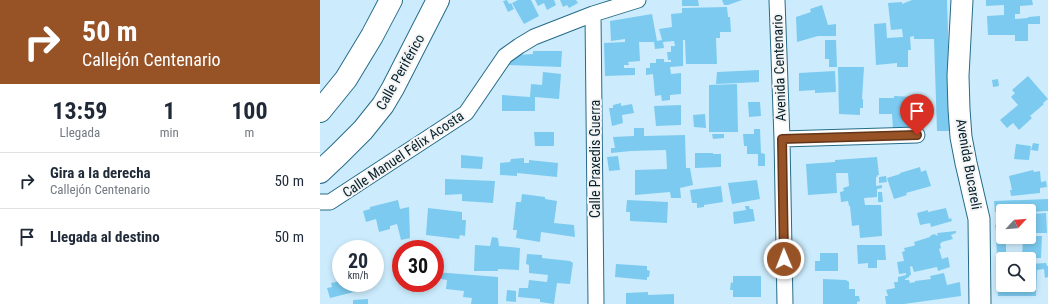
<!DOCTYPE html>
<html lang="es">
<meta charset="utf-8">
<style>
body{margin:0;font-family:"Roboto Condensed",sans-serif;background:#f6f6f7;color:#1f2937;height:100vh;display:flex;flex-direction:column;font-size:15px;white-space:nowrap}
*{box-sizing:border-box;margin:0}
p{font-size:13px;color:#747a83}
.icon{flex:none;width:22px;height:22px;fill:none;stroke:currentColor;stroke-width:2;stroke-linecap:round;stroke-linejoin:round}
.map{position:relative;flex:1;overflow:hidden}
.side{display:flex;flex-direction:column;background:#fff;width:320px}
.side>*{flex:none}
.hud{background:#975226;color:#fff;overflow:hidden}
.needle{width:26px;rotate:64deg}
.tools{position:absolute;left:676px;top:204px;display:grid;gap:8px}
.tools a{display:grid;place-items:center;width:40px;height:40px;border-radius:4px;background:#fff;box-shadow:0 2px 6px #0003;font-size:20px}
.speed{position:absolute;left:12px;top:240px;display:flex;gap:8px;font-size:20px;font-weight:700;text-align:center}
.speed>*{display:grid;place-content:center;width:52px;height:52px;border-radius:50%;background:#fff;box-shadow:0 2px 6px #0003;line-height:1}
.speed small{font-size:10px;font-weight:400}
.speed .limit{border:6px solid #d22;background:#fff;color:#111}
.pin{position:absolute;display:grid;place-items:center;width:34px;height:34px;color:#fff;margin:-41px -17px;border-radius:50% 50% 50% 0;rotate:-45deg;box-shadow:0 0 4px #0007}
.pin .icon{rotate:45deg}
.me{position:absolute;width:44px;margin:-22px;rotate:359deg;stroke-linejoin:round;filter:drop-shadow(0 0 3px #0008)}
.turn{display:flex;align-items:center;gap:14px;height:84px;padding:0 16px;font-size:18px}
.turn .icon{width:52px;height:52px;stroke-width:2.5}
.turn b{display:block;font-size:28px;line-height:34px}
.eta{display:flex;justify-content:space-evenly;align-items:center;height:68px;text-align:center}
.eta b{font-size:24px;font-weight:700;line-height:28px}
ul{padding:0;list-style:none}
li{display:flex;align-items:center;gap:12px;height:56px;padding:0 16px;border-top:1px solid #e0e1e3}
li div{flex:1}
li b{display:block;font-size:15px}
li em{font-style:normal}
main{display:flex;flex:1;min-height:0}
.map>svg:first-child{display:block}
.building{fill:#7ccaef}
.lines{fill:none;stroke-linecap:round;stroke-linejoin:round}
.street-casing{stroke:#266b88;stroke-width:17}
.secondary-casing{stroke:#266b88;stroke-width:23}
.highway-casing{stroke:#266b88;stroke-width:24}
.street{stroke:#fff;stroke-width:15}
.secondary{stroke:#fff;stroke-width:21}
.highway{stroke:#fff;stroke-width:22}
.route-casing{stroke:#623519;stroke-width:10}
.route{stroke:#975226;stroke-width:7}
.labels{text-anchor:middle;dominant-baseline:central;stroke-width:4;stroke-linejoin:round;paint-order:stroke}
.street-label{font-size:14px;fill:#04202c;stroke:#f3f4f3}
</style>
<main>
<section class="side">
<div class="hud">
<div class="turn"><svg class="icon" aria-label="right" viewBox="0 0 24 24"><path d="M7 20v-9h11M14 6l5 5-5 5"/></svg><div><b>50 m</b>Callejón Centenario</div></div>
</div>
<div class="eta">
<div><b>13:59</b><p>Llegada</p></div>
<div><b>1</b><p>min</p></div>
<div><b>100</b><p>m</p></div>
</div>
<ul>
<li><svg class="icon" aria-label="right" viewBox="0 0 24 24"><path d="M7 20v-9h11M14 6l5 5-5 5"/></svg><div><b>Gira a la derecha</b><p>Callejón Centenario</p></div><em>50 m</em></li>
<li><svg class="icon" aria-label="arrive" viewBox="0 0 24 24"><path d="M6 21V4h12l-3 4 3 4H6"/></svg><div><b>Llegada al destino</b></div><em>50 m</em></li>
</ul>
</section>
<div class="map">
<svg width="728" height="304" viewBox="0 0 728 304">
<rect width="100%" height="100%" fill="#ccecfd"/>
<!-- building -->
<path class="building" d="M187,0L189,4L191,3L194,9L188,12L183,1Z
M198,0H211L219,16L204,24L192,3Z
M215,0H234L236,5L227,10L224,3L218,6Z
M240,0H256L258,3L249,8L247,5L243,7Z
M362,0H378L379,6H362Z
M402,0H422L408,5H404Z
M592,0H627L631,131H617L614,39H594V36L590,37L591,50H588V67H577V63L556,65L554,24L566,23L567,38L583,37L582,29L571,30L568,3L582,2V4Z
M666,0H712L713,5L700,6V14H695V19L708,18V17L720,16V24H708V41H695V35H668L667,16L684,15V5L666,6Z
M502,5L508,25L516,24V36H498L477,42L476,17L491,12L490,9Z
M407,7L408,17H410L411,32H400V38H396L397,64H366L365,40H363V66L350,67L351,74L361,73V94L350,95V100L342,101L341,95L335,96L333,74L326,75V68H330V63H336V59H344V62H351V60H348L347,52H351V46H355L354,41L343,42L344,48L335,49L334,42H319L320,61L308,62L309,65H304V68H315V75L285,76L284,43L305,42V39L291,41L290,21L332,14L337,41L342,40L339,29L352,27L351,14L362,13V8Z
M505,40H516L517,67H509V59H505Z
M213,51H242L241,67L185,65L197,55L213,54Z
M518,67H544L542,99H543V108H540V115L519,114Z
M439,70V82L396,84L397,72Z
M515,71L516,92L495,93V90L479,91V73Z
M223,72L241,74L239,99L215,97V111H182V95L210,97L211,84L222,85Z
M708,76L728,99L723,103L724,104L710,116L712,118L699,130L693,123L687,128L680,120L698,105L691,97L695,93L692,90Z
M678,79L679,86L673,87L672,80Z
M417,84L418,132H389V85Z
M574,96L595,97L596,129L573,130L572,114H559V98H574Z
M428,102H440L441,116L429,117Z
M301,103V106L312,104L314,113L302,115L303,123L292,126L289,108H293V105Z
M361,105V125L336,126L334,106Z
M385,114L386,128L374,127L373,115Z
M314,128H324V136L365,135L366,168H370L373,185L360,188L361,198H351L350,192L315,195V170L347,169L346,150L311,151L291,153V148H295L293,137L314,136Z
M434,129H440L441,153L445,154V166H438V154H427V146H424L423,134H434Z
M214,132H234V146H215Z
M392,134H404V138L393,139Z
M713,143L719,144L718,151L711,150Z
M696,144L711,146L709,160L694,159Z
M375,153H393V154H401V167L375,168Z
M141,155L163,157L162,169L141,168Z
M298,156L300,170L289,171L287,157Z
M557,157L559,175H557L558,176L556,177V186L562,185V188L557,189V197L544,198L545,205H561L562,236L540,238L539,225L532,226L530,206H529L528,201L521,202L520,192L524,191L523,188L529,186L528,173H516L517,193L488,195L486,164L515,162V160Z
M204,158V163H209V160L238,163L237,177L197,173V176L180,175V163L190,162L191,159Z
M600,167L601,172L606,170L611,186L586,193L587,195L574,199L567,178L580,174V173Z
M713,170L714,172L720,171L721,182L726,181L727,187L720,188V193L691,196L690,190H692L689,176Z
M566,176L567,182L559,183V177Z
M125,179L175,181L173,203L142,201V194L125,195Z
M437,180L440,199L412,204L408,183Z
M401,186L403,202L384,205V207L377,208V203H372L370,190Z
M558,192H562L563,202H558Z
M202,194L225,197V199L237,201L234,223L254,225L255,237L221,232L220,242L196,238L197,230H193L196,202H201Z
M728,199V211L709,212V211H683V230L676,231L675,225H679L677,212H675L674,201Z
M78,200L80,209L89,207L90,238L81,240L77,224L70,226V229L59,232L56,219L46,222L43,211L50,209V207Z
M307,200L348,202L347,223L310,221V212H306Z
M425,206H429L430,209H433L435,221L414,224L413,212L426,210Z
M108,208L142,212V220H146L145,236L140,235L139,239L106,235Z
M626,208L629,219L631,218L632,221L611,227L610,223L600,225L597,213L608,210V212Z
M726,213L727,233H709L710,214Z
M636,231V233L631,235L633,239L622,242L620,244L621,248L619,249L622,259L628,257L630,267L618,271L617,267L594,272L592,266L590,267L591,275L589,276V277L585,279V280H589L590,283L595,282V281L611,279L610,276L624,273L627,285L640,282L641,296L584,304H566L565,296H568L566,290L575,288L574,282H578V277L586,275V273L579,274L577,262L584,261L582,252L585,251L584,248L593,246L595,245L594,242L610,237V236L614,234L618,236L617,233Z
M676,234H683V237H686V257H677Z
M709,236H722L721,258H702L703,237Z
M172,237L178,238L179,246L200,248L199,270L178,269V271H154L155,245L170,246Z
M537,245H565L566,260H557V268H548V263L538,264Z
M500,253H518V271H495V261H500Z
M207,254L222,255V258L250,261L253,263L250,284L237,283L234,304L220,302V299L198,297L199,288H208L209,280L227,282L228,275L209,273V265L206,264Z
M726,263L727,266H728V277L725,278L724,269L717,270L716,296H678L677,266L683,265V285H709V264Z
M296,264L327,266V270L330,271L329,277H327V280L295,277Z
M115,272L178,277V304H151L152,298L143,297L144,291L126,289L127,280L115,278Z
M413,276H441V297H413V290H410L411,282L413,283Z
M503,279L526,280L529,282V289H535V296H539L540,301L537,302V304H503Z
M21,281V283H44L46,289L10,298L7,288L12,287L11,283Z
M187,290L196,291V302L186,301Z
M328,292V295L354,294V304H306V293Z
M48,299V304H33V300Z"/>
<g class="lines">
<defs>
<path id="street" d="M457,0L462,139L465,304
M273,14L276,304
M462,139L597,135
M0,202H10L146,113L185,56L199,46L214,37L273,14L318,0"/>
<path id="secondary" d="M642,0L638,76L639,109L641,137L646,163L659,219L660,304"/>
<path id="highway" d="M0,111L26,79L52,36L71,0
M0,172L18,155L43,130L63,105L73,88L118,0"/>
</defs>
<!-- street casing -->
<use href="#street" class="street-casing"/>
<!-- secondary casing -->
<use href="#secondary" class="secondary-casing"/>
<!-- highway casing -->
<use href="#highway" class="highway-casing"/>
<!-- street -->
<use href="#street" class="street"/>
<!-- secondary -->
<use href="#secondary" class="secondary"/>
<!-- highway -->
<use href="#highway" class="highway"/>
</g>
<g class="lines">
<defs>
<path id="route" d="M464,259L462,139L597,135"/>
</defs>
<!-- route casing -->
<use href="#route" class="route-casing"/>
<!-- route -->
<use href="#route" class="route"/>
</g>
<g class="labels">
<!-- street labels -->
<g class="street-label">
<text transform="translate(459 68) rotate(-92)">Avenida Centenario</text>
<text transform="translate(80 72) rotate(-61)">Calle Periférico</text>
<text transform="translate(83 154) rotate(-34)">Calle Manuel Félix Acosta</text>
<text transform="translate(275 159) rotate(-90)">Calle Praxedis Guerra</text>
<text transform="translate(649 164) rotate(80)">Avenida Bucareli</text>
</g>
</g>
</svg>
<div class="tools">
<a><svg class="needle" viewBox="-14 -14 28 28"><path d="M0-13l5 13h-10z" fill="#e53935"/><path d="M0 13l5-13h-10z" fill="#747a83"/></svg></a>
<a><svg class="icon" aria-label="search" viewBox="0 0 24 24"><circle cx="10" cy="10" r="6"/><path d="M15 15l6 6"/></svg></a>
</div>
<div class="speed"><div>20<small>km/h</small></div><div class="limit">30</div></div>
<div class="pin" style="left:597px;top:135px;background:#d93025"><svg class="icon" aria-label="arrive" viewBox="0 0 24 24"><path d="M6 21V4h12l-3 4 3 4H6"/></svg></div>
<svg class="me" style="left:464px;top:259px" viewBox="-20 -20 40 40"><circle r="17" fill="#975226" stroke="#fff" stroke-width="3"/><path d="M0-11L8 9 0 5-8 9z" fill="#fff"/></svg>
</div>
</main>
